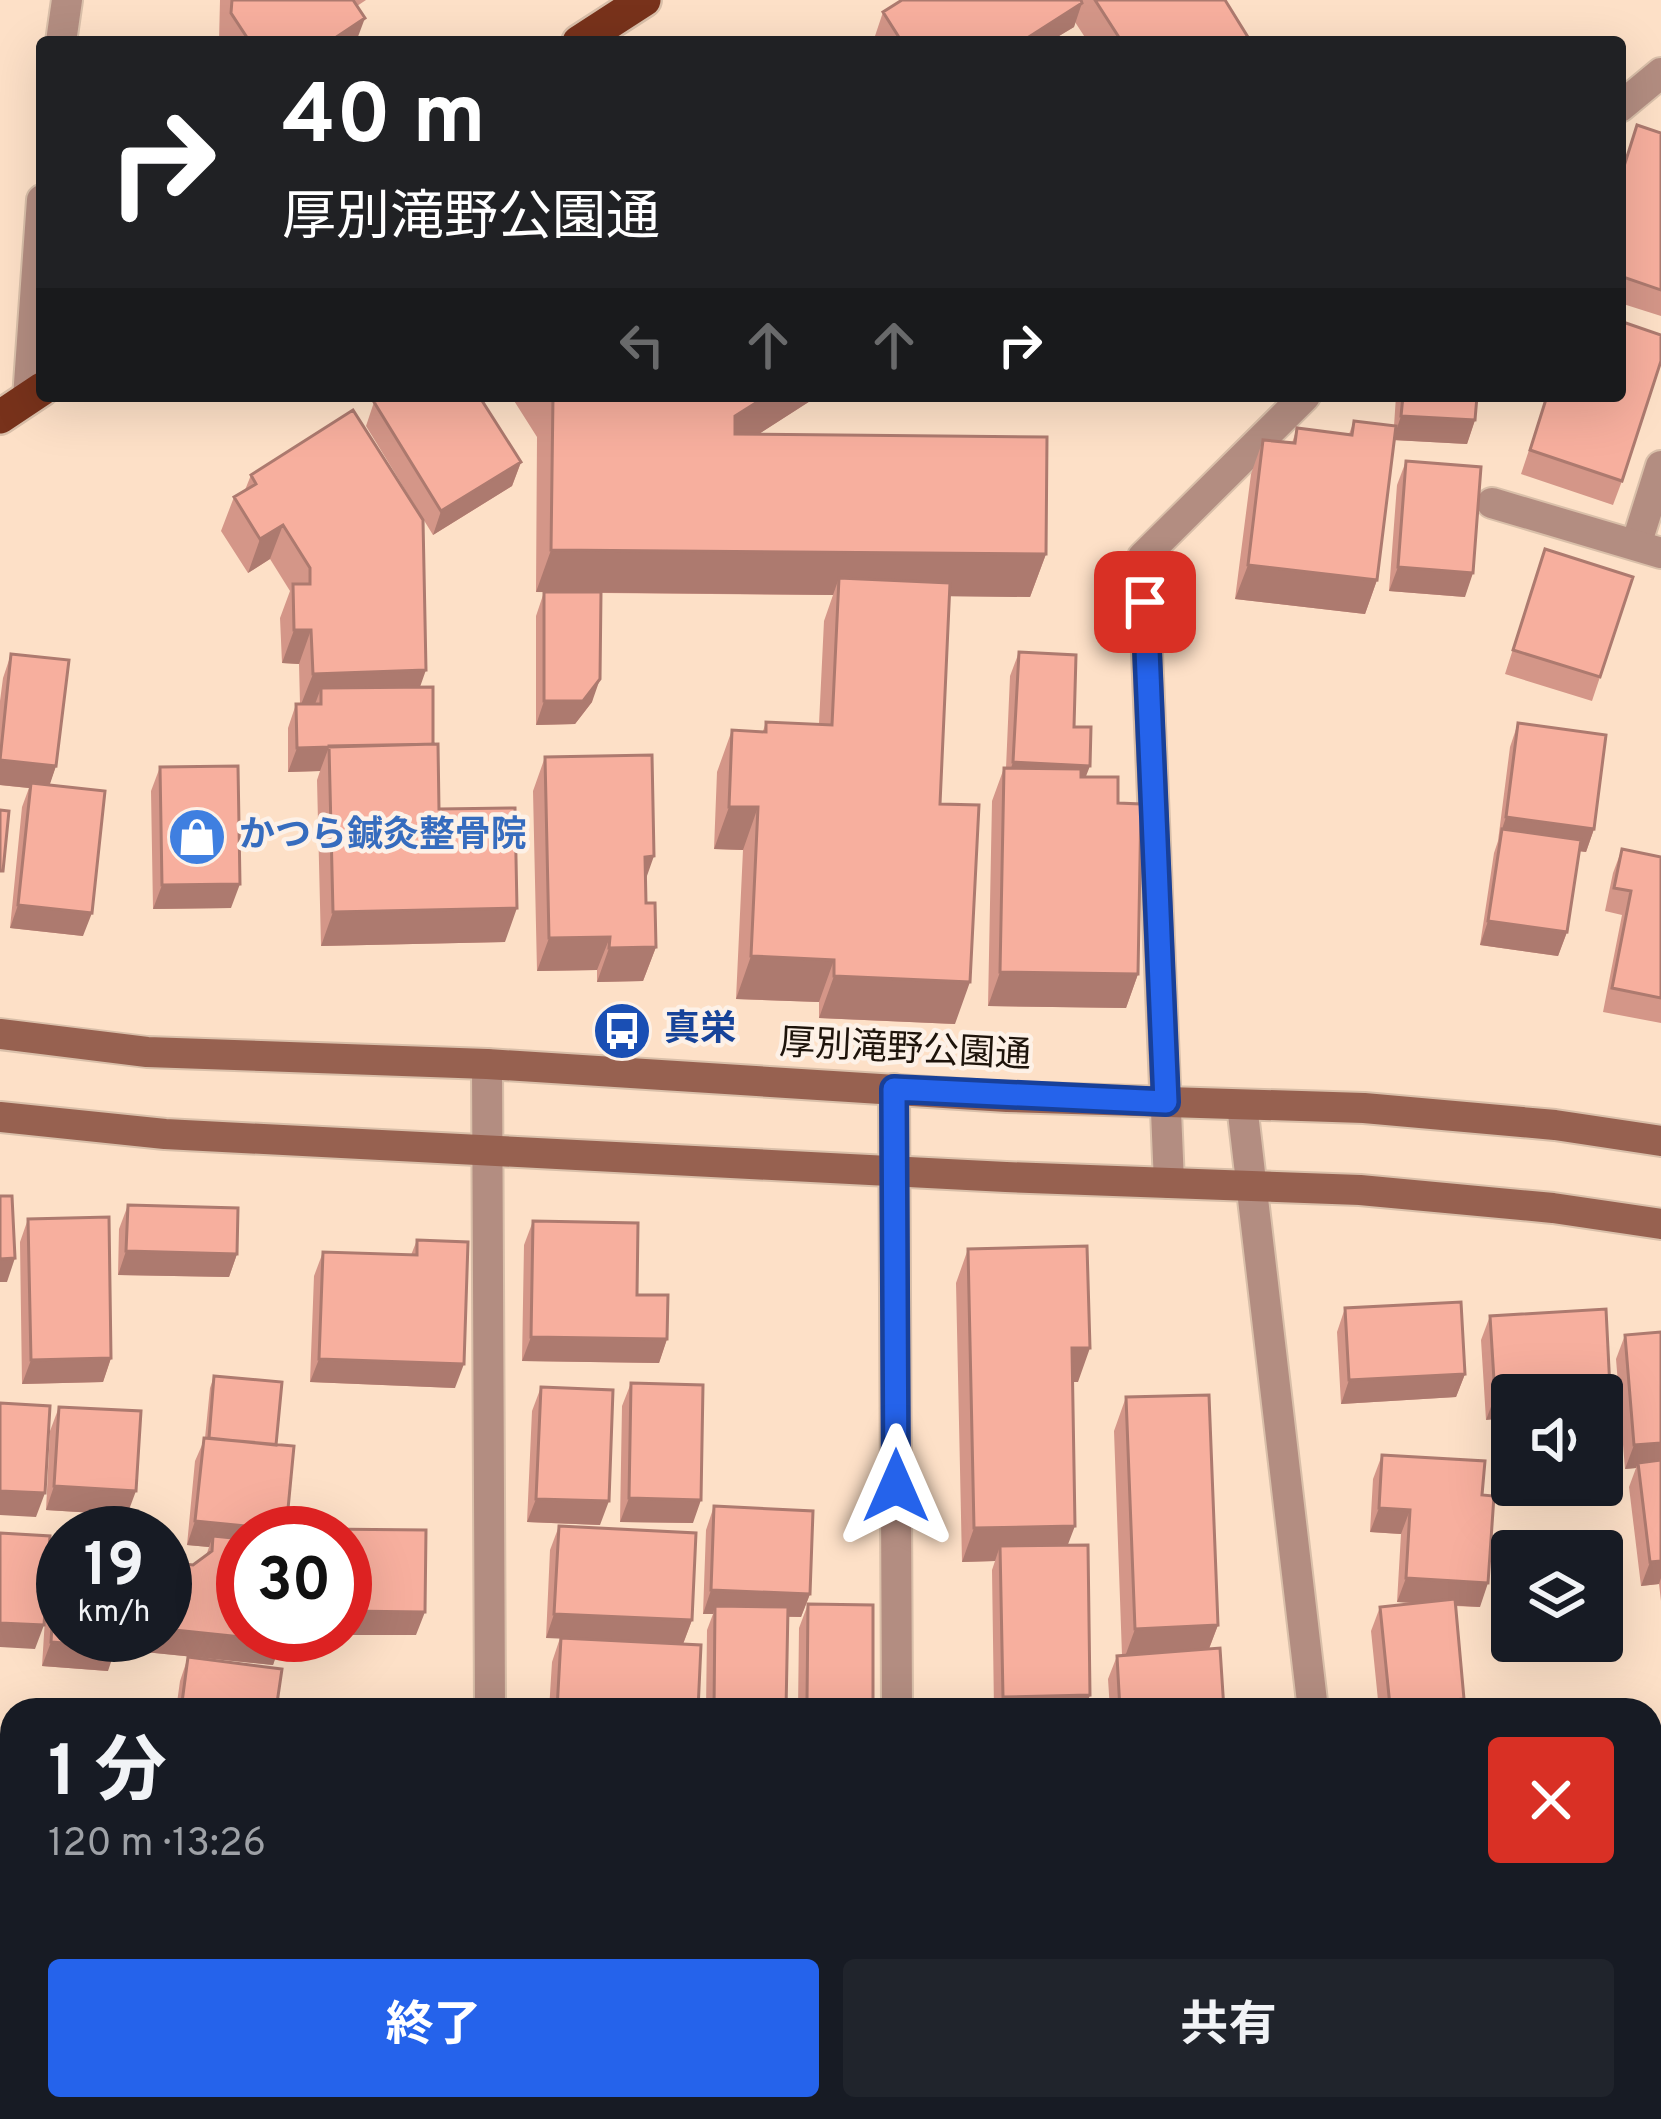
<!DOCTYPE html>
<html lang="ja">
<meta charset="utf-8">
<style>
body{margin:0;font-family:Overpass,"Noto Sans JP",sans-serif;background:#20242c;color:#f1f3f6;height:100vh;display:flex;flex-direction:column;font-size:45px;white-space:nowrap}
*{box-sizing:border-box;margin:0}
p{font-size:39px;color:#9ea1a6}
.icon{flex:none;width:66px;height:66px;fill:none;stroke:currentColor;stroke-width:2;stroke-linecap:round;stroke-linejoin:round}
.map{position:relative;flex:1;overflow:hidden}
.panel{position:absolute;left:0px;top:1698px;width:1662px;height:423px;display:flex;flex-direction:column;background:#171b24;border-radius:36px 36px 0 0;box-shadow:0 12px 48px #0002}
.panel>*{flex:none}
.top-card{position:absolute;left:36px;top:36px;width:1590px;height:366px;border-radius:12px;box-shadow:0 12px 48px #0002;background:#202124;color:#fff;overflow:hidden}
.tools{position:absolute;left:1491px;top:1374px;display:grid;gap:24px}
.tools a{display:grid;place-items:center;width:132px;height:132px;border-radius:12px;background:#171b24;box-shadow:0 12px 48px #0002;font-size:60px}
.speed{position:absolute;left:36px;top:1506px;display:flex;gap:24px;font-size:60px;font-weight:700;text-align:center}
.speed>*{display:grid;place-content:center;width:156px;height:156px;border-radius:50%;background:#171b24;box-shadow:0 12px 48px #0002;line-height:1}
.speed small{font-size:30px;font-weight:400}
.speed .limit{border:18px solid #d22;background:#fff;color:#111}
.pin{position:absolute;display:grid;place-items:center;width:102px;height:102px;color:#fff;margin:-51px;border-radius:24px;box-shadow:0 6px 18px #0006}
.me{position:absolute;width:132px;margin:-66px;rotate:0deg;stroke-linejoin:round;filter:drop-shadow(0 0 9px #0008)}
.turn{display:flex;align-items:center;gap:42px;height:252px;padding:0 48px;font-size:54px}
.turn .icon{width:156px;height:156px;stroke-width:2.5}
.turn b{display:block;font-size:84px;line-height:102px}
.lanes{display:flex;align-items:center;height:114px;padding:0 48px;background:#0003;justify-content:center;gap:60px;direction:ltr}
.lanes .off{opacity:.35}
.round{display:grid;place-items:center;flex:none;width:126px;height:126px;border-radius:12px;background:#20242c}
.head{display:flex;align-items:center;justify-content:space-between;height:204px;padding:0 48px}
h1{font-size:72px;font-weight:700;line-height:90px}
.action{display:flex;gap:24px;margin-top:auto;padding:24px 48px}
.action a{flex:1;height:138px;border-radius:12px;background:#2563eb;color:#fff;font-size:48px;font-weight:700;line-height:138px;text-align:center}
.action a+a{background:#20242c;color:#f1f3f6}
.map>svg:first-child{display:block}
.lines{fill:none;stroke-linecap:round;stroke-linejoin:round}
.service-casing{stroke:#d9bfa9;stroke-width:34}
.minor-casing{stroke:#d9bfa9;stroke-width:34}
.secondary-casing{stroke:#d9bfa9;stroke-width:34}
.trunk-casing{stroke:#d9bfa9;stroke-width:38}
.service{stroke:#b38d81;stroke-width:30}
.minor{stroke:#b38d81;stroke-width:30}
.secondary{stroke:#976150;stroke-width:30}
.trunk{stroke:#78321b;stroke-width:33}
.wall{fill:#d49688}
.shaded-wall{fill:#ad7a6f}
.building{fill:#f7af9e;stroke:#ad7a6f;stroke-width:3}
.route-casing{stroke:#184099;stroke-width:30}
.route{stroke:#2563eb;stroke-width:21}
.labels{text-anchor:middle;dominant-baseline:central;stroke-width:9;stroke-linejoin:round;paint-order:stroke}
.shop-label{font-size:36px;font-weight:bold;fill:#366cbe;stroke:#fdf1e7;text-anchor:start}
.transit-label{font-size:36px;font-weight:bold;fill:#164399;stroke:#fdf1e7;text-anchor:start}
.street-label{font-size:36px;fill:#1e140b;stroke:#fdf1e7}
</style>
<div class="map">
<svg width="1661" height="2119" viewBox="0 0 1661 2119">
<rect width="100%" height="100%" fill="#fde0c7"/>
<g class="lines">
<defs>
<path id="service" d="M1636,545L1661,466
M1169,1183L1143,557L1305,396"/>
<path id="minor" d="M61,42L67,0
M1620,107L1661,73
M28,398L42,200
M1492,503L1661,553
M487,1064L490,1710
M894,1089L897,1710
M1242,1105L1313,1710
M900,2109V2119
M1362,2109L1363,2119
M243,2119L247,2109
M492,2119V2109"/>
<path id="secondary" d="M0,1034L147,1052L487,1064L1007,1097L1364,1108L1555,1125L1661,1141
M0,1117L165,1134L1006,1177L1360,1190L1553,1208L1661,1224"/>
<path id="trunk" d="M579,42L644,0
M0,417L42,389"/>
</defs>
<!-- service casing -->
<use href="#service" class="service-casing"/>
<!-- minor casing -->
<use href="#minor" class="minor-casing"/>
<!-- secondary casing -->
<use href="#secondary" class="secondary-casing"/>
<!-- trunk casing -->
<use href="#trunk" class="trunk-casing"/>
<!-- service -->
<use href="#service" class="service"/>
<!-- minor -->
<use href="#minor" class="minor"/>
<!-- secondary -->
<use href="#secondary" class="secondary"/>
<!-- trunk -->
<use href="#trunk" class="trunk"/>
</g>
<!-- wall -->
<path class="wall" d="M220,0H366L357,6L356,42H219Z
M902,0H1225L1251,42H1088L1075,22L1074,27L1049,42H878L875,36L883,12Z
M1637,125L1661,133V316L1620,303V175Z
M511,396H818L757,435L1046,554L1030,597L949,596L940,804L955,1024L819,1018V1002L736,999L743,850L714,849L717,772L732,730L763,731L766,722L819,724L824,621L833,595L601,593L592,702L575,724L536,725V616L544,592H536L537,437Z
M1396,396H1477L1475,420L1467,444L1394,440L1377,580L1365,614L1235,599L1251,474L1263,440L1292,443L1297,428L1349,434L1354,421L1394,426Z
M1547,396L1622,481L1613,505L1521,474Z
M374,402L521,462L512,486L433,535L366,426Z
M1406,461L1465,597L1389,591L1397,485Z
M251,475L420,688L433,744L439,809L505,942L321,946L317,780L320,771L288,772V728L296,704H300L299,664L282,663L280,618L290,591L270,559L248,573L221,531L234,497L245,490Z
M1545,549L1600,677L1592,701L1505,674Z
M1019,652L1086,777L1118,803L1138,974L1126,1008L988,1006L992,801L1004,768H1006L1010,676Z
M11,654L56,766L49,785L83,936L10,928L22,807L29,788L0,785V701L3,678Z
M1518,723L1594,829L1586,852L1579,851L1567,932L1558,956L1480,945L1494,853L1498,841L1510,747Z
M545,757L645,882L646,903L656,947L643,981L597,982V970L537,971L533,791Z
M160,767L231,908L153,909L151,791Z
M1622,849L1661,857V1023L1603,1012L1622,915L1605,911L1613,873Z
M128,1205L237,1254L229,1277L118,1275L119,1229Z
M28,1219L111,1358L103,1382L22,1384L20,1242Z
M533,1221L637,1295L667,1339L659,1363L522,1361L524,1245Z
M417,1240L455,1388L310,1382L314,1276L323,1252L411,1255Z
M968,1249L1078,1382H1072L1068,1546L1090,1695L1084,1710H994L992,1570L995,1561L962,1562L956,1283Z
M1345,1308L1465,1374L1456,1397L1341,1404L1337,1332Z
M1606,1309L1486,1420L1481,1340L1490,1316Z
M1661,1332V1601L1659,1584L1641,1586L1629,1487L1636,1468L1625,1469L1616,1359L1625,1335Z
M214,1376L276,1445L285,1533H243L281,1641L273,1665L125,1650L126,1635H165L193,1565L206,1556L209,1547L187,1545L195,1461L205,1438L210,1388Z
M631,1383L693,1523L620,1522L622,1406Z
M541,1387L600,1525L527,1522L532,1411Z
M1126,1397L1218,1625L1209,1649L1224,1710H1110L1108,1679L1117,1656L1122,1655L1114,1431Z
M59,1407L127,1515L46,1510L50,1431Z
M1382,1455L1482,1495L1480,1607L1455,1606L1464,1699L1460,1710H1379L1371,1631L1380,1607L1417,1603L1397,1602L1401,1534L1370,1532L1373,1479Z
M714,1506L810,1594L801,1617H788L786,1710H706L707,1630L713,1614H703L706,1530Z
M559,1526L692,1620L683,1644L698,1710H549L552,1662L560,1638H546L550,1550Z
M58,1532L108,1671L42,1666L49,1556Z
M808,1604L873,1701L870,1710H798L799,1628Z
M188,1657L276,1710H176L180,1681Z
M38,2109H167L163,2119H149L131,2111Z
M297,2109H370V2119H296Z
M545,2109H647V2119H545Z
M707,2109H811V2119H707Z
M1142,2109H1298L1299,2119H1142Z"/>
<!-- shaded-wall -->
<path class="shaded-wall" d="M1082,3L1074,27L1049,42H1021Z
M365,18L356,42H329Z
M767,396H818L720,459L735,416Z
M1401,416L1475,420L1467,444L1393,440Z
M521,462L512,486L433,535L441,511Z
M283,525L270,559L248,573L260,539Z
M551,550L1046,554L1030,597L838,595L839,578L833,595L536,592Z
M1248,565L1377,580L1365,614L1235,599Z
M1398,567L1473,573L1465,597L1389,591Z
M294,630H311L299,664L282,663Z
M426,670L414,704L321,688L314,707H300L313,674Z
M600,679L592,702L575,724L536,725L544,701Z
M329,747L320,771L288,772L297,748Z
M0,760L56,766L48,790L31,783L29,788L0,785Z
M1013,762L1090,766L1081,789L1005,786Z
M729,807H758L743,850L714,849Z
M1506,817L1594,829L1586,852L1500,841L1502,829L1498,841Z
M654,856L642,890L645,857Z
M240,884L231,908L153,909L162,885Z
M18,905L92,913L83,936L10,928Z
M517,908L505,942L321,946L333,912Z
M1488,921L1567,932L1558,956L1480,945Z
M610,937L597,970L537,971L549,938Z
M656,947L643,981L597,982L609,948Z
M751,956L834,960L819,1002L736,999Z
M1000,972L1138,974L1126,1008L988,1006Z
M834,976L970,982L955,1024L819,1018Z
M126,1251L237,1254L229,1277L118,1275Z
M15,1258L7,1282H0V1259Z
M531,1337L667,1339L659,1363L522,1361Z
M1072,1348H1090L1078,1382H1059Z
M111,1358L103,1382L22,1384L31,1360Z
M319,1359L464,1364L455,1388L310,1382Z
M1465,1374L1456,1397L1341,1404L1349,1380Z
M1610,1389L1602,1410V1395H1515Z
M1512,1395V1418L1486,1420L1495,1396Z
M1661,1443V1466L1638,1463L1636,1468L1625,1469L1634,1445Z
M54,1486L136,1491L127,1515L46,1510Z
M0,1491L45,1493L36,1517L0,1515Z
M629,1498L701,1500L693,1523L620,1522Z
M536,1499L609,1501L600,1525L527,1522Z
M1379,1508L1410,1510L1401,1534L1370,1532Z
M195,1521L286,1530L285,1533H243V1551L213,1536L209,1547L187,1545Z
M1075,1526L1062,1560L1000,1546L995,1561L962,1562L974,1528Z
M1661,1561V1578L1659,1584L1641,1586L1650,1562Z
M1406,1578L1488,1583L1480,1607L1397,1602Z
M711,1590L810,1594L801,1617L715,1614V1606L713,1614H703Z
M345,1611L425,1612L416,1635H345Z
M554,1614L692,1620L683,1644L546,1638Z
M0,1623L44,1625L35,1649L0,1647Z
M1218,1625L1205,1659L1123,1662L1135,1629Z
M165,1629L281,1641L273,1665L125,1650L130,1635H165Z
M51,1642L116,1647L108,1671L42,1666Z
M1090,1695L1084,1710H998L1003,1697Z
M1464,1699L1460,1710H1388L1390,1706Z
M807,1701H873L870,1710H804Z
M1650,2018L1661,2019V2043L1650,2042Z"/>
<!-- building -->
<path class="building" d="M232,0H353L365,18L329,42H250L231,13Z
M902,0H1081L1082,3L1021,42H902L883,12Z
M1095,0H1225L1251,42H1122Z
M1637,125L1661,133V290L1620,276V179Z
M1620,321L1661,335V361L1622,481L1530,450L1547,396H1620Z
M384,396H479L521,462L441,511L374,402Z
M553,396H767L735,416V434L1047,437L1046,554L551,550Z
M1403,396H1477L1475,420L1401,416Z
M353,410L423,520L426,670L313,674L311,630H294L293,584H310V568L283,525L260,539L234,497L256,484L251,475Z
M1354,421L1396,426L1377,580L1248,565L1263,440L1295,443L1297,428L1352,435Z
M1406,461L1481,467L1473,573L1398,567Z
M1545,549L1633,577L1600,677L1513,650Z
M839,578L950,583L940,804L979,805L970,982L834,976V960L751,956L758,807H729L732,730L766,732V722L832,725Z
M544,592H601L600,679L583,701H544Z
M1019,652L1076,655L1074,727H1091L1090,766L1013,762Z
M11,654L69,660L56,766L0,760Z
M433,687V744L297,748L296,704H321V688Z
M1518,723L1606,735L1594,829L1506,817Z
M438,744L439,809L515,808L517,908L333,912L329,746Z
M652,755L654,856L645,857L646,903H655L656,947L609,948L610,937L549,938L545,757Z
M238,766L240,884L162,885L160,767Z
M1004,768L1081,769V777H1118V803L1141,804L1138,974L1000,972Z
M31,783L105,791L92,913L18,905Z
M0,810L9,811L3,871H0Z
M1502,829L1581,840L1567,932L1488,921Z
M1622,849L1661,857V998L1612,988L1631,891L1614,888Z
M0,1196H12L15,1258L0,1259Z
M128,1205L238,1208L237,1254L126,1251Z
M109,1217L111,1358L31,1360L28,1219Z
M533,1221L638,1223L637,1295H668L667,1339L531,1337Z
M417,1240L468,1242L464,1364L319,1359L323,1252L417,1255Z
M1087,1246L1090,1348H1072L1075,1526L974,1528L968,1249Z
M1461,1302L1465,1374L1349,1380L1345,1308Z
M1606,1309L1610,1389L1495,1396L1490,1316Z
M1661,1332V1443L1634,1445L1625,1335Z
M214,1376L282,1382L276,1445L209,1438Z
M631,1383L703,1385L701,1500L629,1498Z
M541,1387L613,1390L609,1501L536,1499Z
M1209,1395L1218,1625L1135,1629L1126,1397Z
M0,1403L50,1406L45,1493L0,1491Z
M59,1407L141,1411L136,1491L54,1486Z
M204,1438L294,1446L286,1530L195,1521Z
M1382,1455L1485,1461L1482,1495L1494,1496L1488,1583L1406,1578L1410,1510L1379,1508Z
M1661,1460V1561L1650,1562L1638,1463Z
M714,1506L813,1511L810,1594L711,1590Z
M559,1526L696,1533L692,1620L554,1614Z
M320,1529L426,1530L425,1612L345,1611V1533H320Z
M58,1532L72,1533H63V1635H117L116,1647L51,1642Z
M0,1533L50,1536L44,1625L0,1623Z
M213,1536L243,1539V1635H282L281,1641L165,1629V1562L193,1565L212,1551Z
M1088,1545L1090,1695L1003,1697L1000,1546Z
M1455,1599L1464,1699L1390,1706L1380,1607Z
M808,1604L873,1605V1701H807Z
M715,1606L788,1607L786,1710H714Z
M561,1638L701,1645L698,1710H557Z
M1220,1648L1224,1710H1120L1117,1656Z
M188,1657L282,1669L276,1710H181Z
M1650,1929H1661V2019L1650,2018Z
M38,2109H131L126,2119H33Z
M305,2109H370V2119H304Z
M554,2109H647V2119H555Z
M716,2109H811V2119H717Z
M1156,2109H1298L1299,2119H1156Z"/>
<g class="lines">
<defs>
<path id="route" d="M896,1486L894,1089L1166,1102L1145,602"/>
</defs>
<!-- route casing -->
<use href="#route" class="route-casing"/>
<!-- route -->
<use href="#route" class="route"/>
</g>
<!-- icons -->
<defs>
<symbol id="shop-disc" viewBox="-11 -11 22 22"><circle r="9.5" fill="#3f7fe0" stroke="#fdf1e7"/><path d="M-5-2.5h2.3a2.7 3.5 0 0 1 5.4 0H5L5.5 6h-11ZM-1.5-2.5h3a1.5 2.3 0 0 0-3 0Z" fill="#fff"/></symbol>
<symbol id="bus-disc" viewBox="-11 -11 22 22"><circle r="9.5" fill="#1a4fb4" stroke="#fdf1e7"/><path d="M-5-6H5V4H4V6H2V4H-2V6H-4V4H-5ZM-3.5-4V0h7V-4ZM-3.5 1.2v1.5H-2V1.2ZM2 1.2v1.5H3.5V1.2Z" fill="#fff"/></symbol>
</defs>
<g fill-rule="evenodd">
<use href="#shop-disc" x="164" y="804" width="66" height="66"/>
<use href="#bus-disc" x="589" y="998" width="66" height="66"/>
</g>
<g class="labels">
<!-- shop labels -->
<g class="shop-label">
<text x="239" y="837">かつら鍼灸整骨院</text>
</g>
<!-- transit labels -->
<g class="transit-label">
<text x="664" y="1031">真栄</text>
</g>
<!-- street labels -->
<g class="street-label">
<text transform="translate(905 1051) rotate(3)">厚別滝野公園通</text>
</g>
</g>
</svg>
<div class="tools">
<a><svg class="icon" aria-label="sound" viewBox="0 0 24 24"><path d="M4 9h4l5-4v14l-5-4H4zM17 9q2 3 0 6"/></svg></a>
<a><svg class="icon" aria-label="layers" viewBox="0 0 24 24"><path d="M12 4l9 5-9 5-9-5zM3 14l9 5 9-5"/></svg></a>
</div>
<div class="speed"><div>19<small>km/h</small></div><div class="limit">30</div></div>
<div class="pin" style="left:1145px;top:602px;background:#d93025"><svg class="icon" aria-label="arrive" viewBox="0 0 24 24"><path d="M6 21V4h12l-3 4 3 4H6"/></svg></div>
<svg class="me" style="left:896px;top:1486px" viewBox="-20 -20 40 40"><path d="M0-17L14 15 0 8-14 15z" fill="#2563eb" stroke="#fff" stroke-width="4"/></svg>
<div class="top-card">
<div class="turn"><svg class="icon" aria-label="right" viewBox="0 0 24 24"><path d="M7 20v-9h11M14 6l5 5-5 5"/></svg><div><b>40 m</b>厚別滝野公園通</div></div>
<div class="lanes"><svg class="icon off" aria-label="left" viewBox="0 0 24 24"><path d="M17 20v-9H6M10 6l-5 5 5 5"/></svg><svg class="icon off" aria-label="ahead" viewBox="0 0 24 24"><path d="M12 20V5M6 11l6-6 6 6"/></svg><svg class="icon off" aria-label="ahead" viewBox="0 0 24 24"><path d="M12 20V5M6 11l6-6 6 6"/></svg><svg class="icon" aria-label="right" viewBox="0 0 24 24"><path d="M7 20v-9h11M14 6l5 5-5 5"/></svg></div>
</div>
<section class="panel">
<div class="head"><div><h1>1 分</h1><p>120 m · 13:26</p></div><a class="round" style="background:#d93025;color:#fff"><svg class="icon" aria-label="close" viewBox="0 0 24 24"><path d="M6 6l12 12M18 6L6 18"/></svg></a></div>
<div class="action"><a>終了</a><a>共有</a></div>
</section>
</div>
